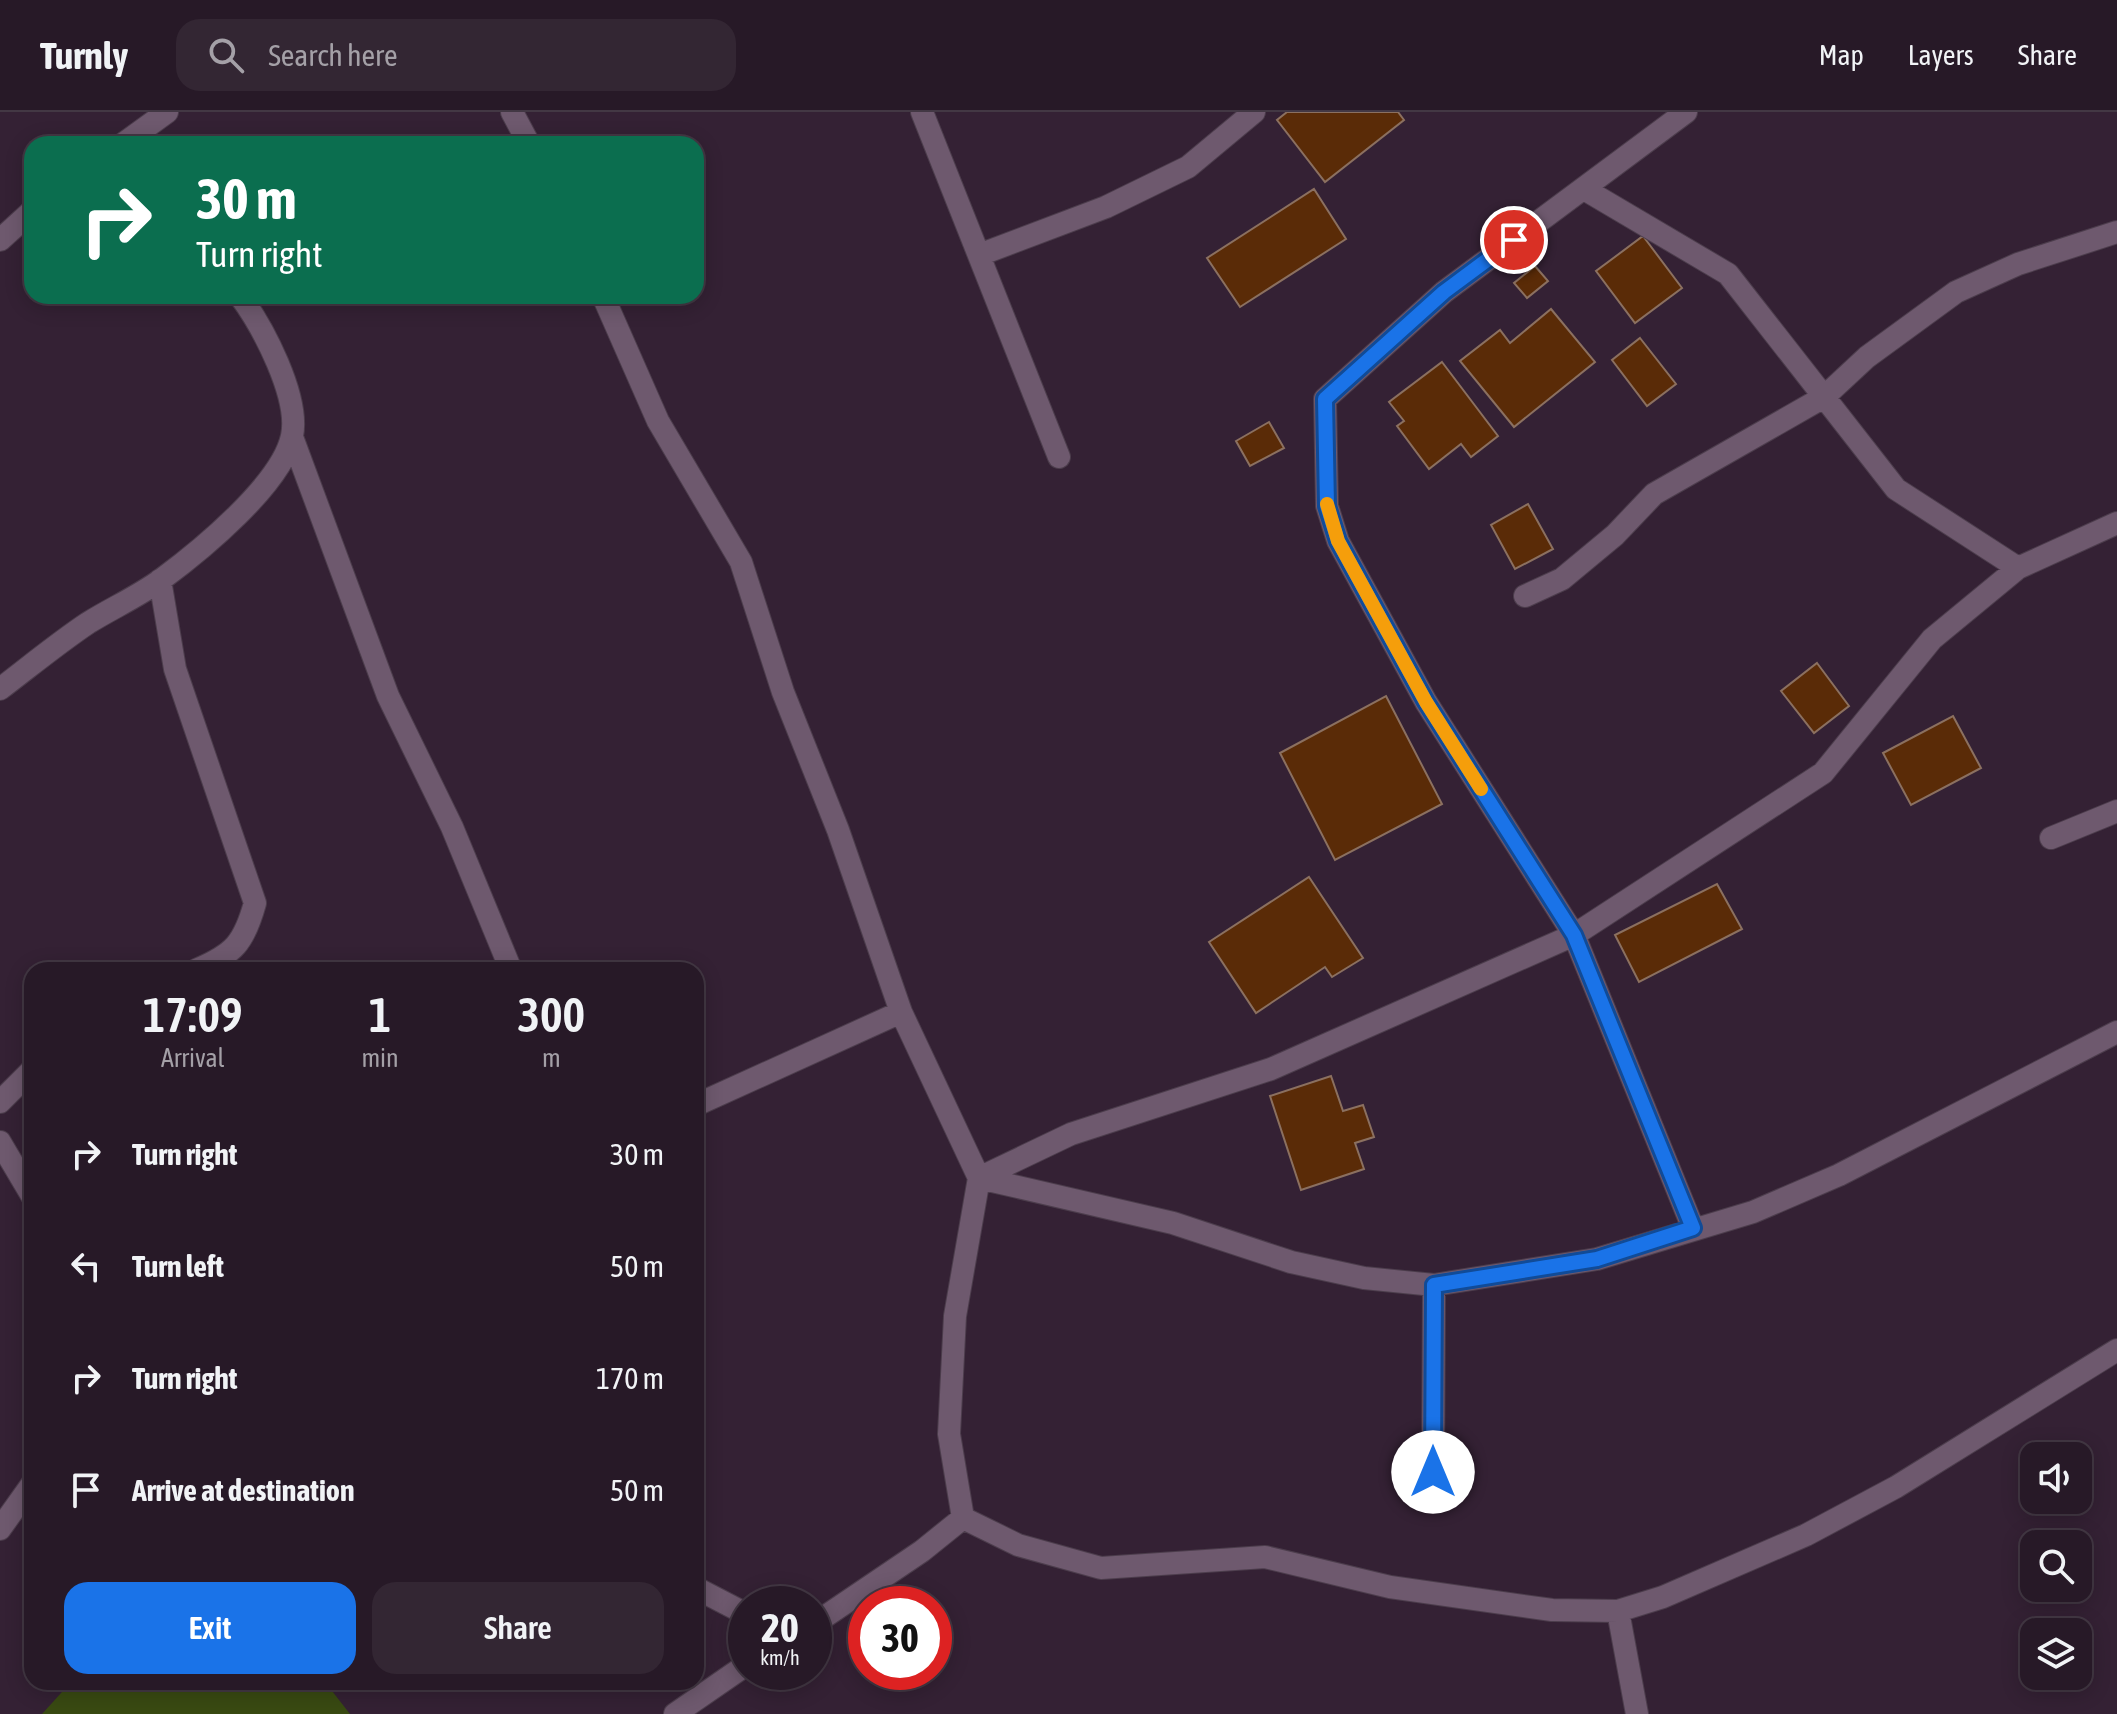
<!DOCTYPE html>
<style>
body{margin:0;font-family:"Asap Condensed",sans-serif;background:#332633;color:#f1f3f6;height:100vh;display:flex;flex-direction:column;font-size:30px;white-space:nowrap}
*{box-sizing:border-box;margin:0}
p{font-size:26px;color:#a4a0a7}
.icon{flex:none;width:44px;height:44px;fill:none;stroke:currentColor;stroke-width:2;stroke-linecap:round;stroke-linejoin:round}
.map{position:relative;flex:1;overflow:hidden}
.panel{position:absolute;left:24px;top:850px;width:680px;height:728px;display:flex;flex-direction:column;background:#271927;border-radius:24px;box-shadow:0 4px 20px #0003,0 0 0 2px #433844}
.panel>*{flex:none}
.hud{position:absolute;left:24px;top:24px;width:680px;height:168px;border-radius:24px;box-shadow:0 4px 20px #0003,0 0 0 2px #433844;background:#0b6e4f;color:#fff;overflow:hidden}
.controls{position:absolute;left:2020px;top:1330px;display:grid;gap:16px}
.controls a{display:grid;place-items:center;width:72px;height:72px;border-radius:16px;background:#271927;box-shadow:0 4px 20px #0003,0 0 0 2px #433844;font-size:40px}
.speed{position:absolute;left:728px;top:1474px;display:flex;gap:16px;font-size:40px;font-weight:700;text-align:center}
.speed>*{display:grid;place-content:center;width:104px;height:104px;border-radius:50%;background:#271927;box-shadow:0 4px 20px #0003,0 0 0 2px #433844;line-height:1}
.speed small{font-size:20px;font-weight:400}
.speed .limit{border:12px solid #d22;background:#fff;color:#111}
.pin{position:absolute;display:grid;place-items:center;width:68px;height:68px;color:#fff;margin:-34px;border:4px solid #fff;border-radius:50%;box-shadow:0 2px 8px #0007}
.me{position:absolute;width:88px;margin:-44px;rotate:0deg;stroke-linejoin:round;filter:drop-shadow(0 0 6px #0008)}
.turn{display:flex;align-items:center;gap:28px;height:168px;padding:0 40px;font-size:36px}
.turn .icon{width:104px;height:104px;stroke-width:2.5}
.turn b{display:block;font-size:56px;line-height:68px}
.eta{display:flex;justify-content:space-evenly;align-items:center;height:136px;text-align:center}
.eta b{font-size:48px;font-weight:600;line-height:56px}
.button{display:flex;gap:16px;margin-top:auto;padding:16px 40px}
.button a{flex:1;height:92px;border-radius:24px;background:#1a73e8;color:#fff;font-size:32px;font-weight:600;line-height:92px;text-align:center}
.button a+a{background:#332633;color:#f1f3f6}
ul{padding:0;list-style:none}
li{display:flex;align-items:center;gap:24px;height:112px;padding:0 40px}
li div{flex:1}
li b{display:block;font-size:30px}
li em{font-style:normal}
header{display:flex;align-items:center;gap:48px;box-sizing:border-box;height:112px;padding:0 40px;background:#271927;border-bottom:2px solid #433844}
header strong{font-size:38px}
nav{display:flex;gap:44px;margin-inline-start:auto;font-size:28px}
.search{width:560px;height:72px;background:#332633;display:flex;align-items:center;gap:20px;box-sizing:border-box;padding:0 28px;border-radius:24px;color:#a4a0a7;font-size:30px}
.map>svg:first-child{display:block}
.green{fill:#394a12}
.building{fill:#5a2b07;stroke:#8b7060;stroke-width:2}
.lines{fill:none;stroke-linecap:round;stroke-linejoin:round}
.minor-casing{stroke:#4c3d4c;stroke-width:24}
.minor{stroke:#6e596e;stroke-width:22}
.route-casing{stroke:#114b97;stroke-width:20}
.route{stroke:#1a73e8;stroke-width:14}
.slow{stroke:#f59e0b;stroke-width:14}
</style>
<header>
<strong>Turnly</strong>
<div class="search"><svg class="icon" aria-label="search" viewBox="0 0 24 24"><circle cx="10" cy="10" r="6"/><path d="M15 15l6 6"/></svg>Search here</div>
<nav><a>Map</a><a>Layers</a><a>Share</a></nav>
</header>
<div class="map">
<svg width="2117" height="1602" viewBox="0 0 2117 1602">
<rect width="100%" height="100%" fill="#342134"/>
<!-- green -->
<path class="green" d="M71,1570H325L350,1602H42Z"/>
<!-- building -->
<path class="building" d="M1287,0H1398L1404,8L1325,70L1277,8Z
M1314,77L1346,127L1240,195L1207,146Z
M1643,124L1682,176L1635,211L1596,159Z
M1535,154L1548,169L1527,186L1514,171Z
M1551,197L1595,250L1514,315L1460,249L1500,218L1510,231Z
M1640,226L1676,272L1647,294L1612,248Z
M1442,250L1498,324L1471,345L1461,332L1429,357L1397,314L1404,309L1389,290Z
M1269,310L1284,336L1250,354L1236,329Z
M1528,392L1553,437L1515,457L1491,413Z
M1817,551L1849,594L1814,621L1781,579Z
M1386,584L1442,692L1335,748L1280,641Z
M1953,604L1981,656L1911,693L1883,641Z
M1309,765L1363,846L1332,865L1325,855L1256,901L1209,830Z
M1717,772L1742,817L1639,870L1615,823Z
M1331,964L1343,999L1363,993L1374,1025L1355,1031L1364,1057L1301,1078L1270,984Z"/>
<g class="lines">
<defs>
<path id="minor" d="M512,0L529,32
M922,0L1059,345
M1686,0L1444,180L1325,287L1327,394L1338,429L1426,590L1574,823L1693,1116
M123,32L167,0
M1584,77L1728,162L1896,377L2018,456
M0,128L32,99
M979,143L1106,95L1188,55L1254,0
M603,184L658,309L741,450L783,580L838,718L901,900L979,1066L955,1204L949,1322L963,1406L1018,1433L1101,1456L1265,1445L1390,1475L1552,1498L1618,1499L1663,1485L1806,1423L1896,1375L2117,1238
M292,325L388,584L452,715L511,858
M2117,411L2018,456L1932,527L1823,661L1574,823L1271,957L1071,1022L979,1066L1173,1111L1291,1150L1364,1166L1434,1173L1597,1147L1753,1100L1839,1063L2117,920
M160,468L175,557L255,791C244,831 234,842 196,858
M1525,484L1562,467L1615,423L1654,382L1824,285L1867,245L1956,180L2018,152L2117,120
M0,577C29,555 58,531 88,511C112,496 139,484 162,467C200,439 282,372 292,324C300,285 263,215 240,184
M2051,726L2117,699
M0,990L32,958
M696,993L901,900
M0,1030L32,1084
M1433,1360L1434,1173
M0,1417L32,1372
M696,1476L746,1502
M1618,1499L1637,1602
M814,1512L922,1439L963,1406
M675,1602L746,1553"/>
</defs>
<!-- minor casing -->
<use href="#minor" class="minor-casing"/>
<!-- minor -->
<use href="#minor" class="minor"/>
</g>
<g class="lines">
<defs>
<path id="route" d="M1433,1360L1434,1173L1597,1147L1693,1116L1574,823L1426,590L1338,429L1327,394L1325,287L1444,180L1514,128"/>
</defs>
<!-- route casing -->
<use href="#route" class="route-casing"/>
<!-- route -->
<use href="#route" class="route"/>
<!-- slow -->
<path class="slow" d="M1327,392L1338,429L1426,590L1481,677"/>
</g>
</svg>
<div class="controls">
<a><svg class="icon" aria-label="sound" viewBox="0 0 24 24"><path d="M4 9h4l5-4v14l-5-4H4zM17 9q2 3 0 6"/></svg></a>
<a><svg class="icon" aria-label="search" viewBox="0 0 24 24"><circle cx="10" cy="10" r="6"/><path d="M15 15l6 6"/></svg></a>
<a><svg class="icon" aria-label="layers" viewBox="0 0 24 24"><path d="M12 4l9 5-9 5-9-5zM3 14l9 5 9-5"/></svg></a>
</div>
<div class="speed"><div>20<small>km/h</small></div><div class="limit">30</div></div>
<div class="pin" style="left:1514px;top:128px;background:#d93025"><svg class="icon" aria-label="arrive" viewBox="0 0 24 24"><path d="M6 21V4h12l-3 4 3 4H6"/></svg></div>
<svg class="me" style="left:1433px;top:1360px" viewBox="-20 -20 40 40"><circle r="19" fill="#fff"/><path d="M0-13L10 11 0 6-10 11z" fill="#1a73e8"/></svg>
<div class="hud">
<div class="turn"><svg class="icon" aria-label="right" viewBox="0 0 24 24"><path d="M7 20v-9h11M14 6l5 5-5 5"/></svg><div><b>30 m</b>Turn right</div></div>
</div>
<section class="panel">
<div class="eta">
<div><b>17:09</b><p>Arrival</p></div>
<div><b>1</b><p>min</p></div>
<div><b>300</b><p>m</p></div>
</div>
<ul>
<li><svg class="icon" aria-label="right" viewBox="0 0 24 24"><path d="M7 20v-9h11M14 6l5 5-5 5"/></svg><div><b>Turn right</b></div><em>30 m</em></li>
<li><svg class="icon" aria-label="left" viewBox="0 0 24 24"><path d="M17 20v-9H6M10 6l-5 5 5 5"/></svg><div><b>Turn left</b></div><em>50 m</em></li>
<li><svg class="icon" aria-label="right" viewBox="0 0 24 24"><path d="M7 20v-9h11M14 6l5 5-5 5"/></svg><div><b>Turn right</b></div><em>170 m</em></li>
<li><svg class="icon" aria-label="arrive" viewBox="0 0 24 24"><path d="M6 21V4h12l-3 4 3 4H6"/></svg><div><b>Arrive at destination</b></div><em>50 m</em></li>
</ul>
<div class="button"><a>Exit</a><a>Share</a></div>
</section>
</div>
